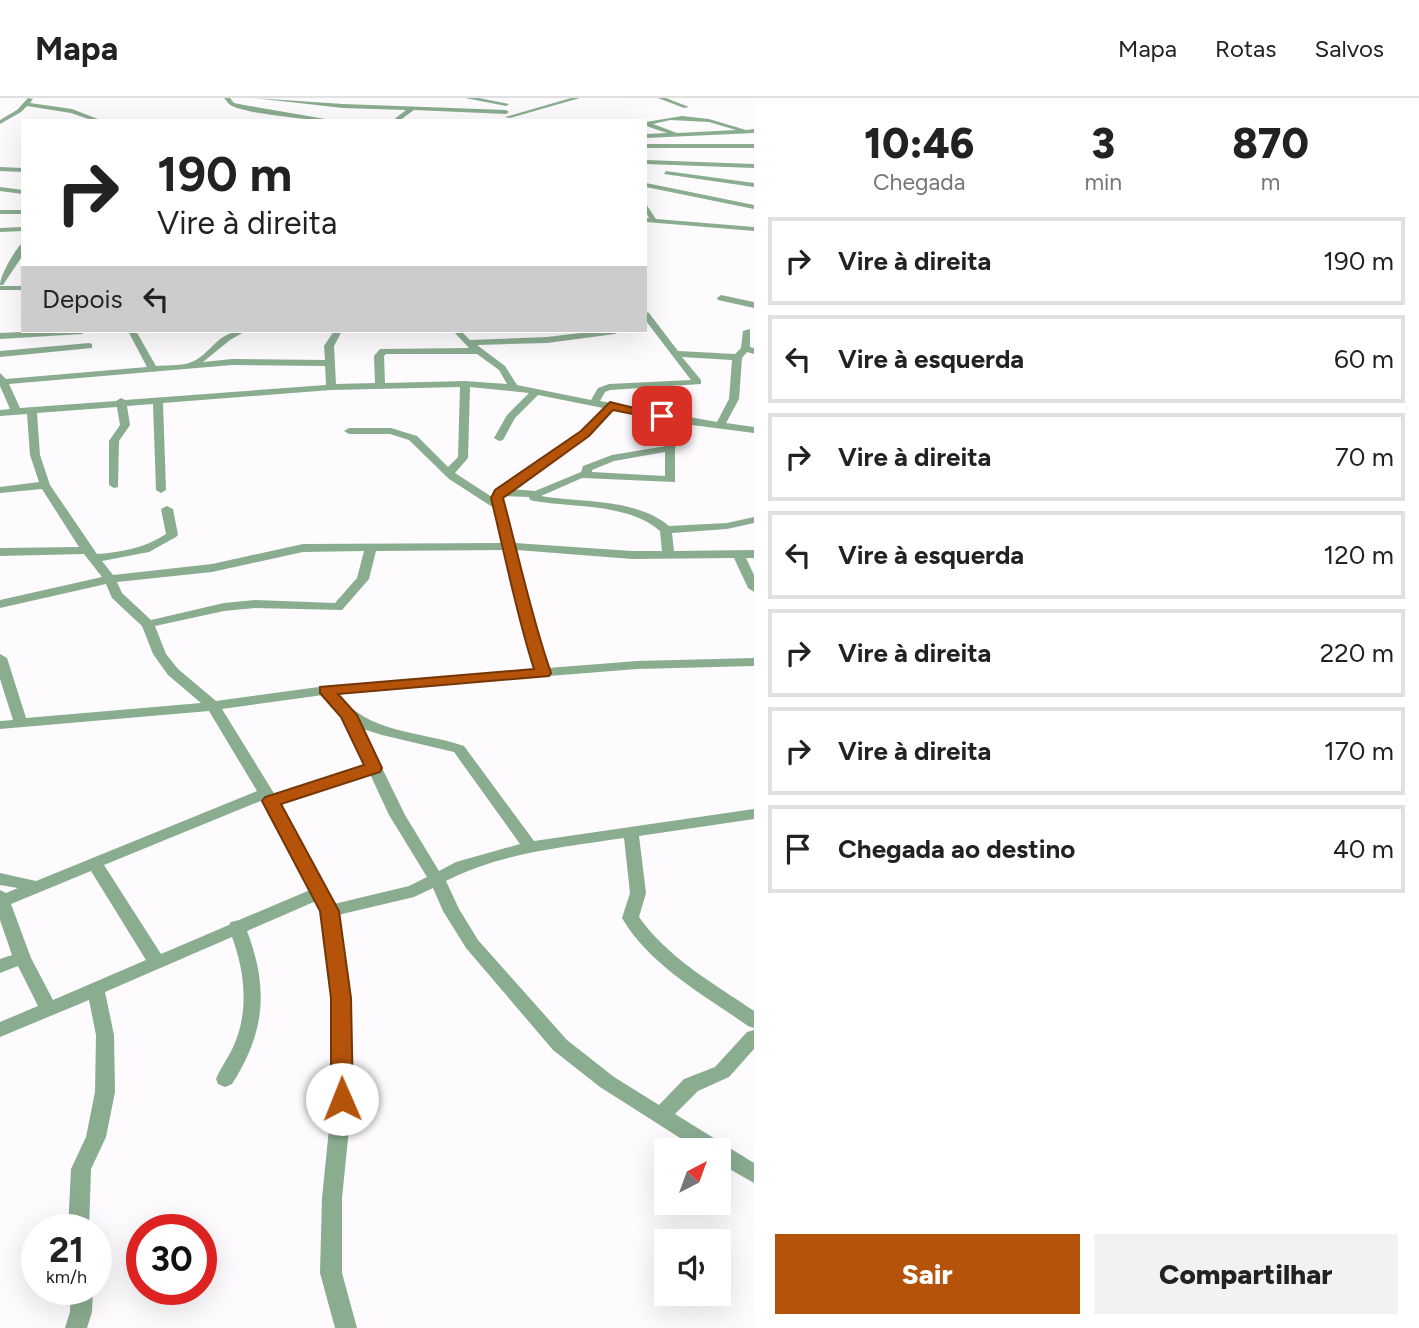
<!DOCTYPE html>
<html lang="pt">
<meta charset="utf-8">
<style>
body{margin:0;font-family:Figtree,sans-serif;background:#f2f2f2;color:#222;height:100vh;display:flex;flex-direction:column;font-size:26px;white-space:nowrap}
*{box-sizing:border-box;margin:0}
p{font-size:23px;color:#767676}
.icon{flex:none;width:38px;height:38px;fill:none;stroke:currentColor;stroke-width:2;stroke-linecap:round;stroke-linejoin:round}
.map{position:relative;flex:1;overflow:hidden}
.sheet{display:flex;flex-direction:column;background:#fff;width:665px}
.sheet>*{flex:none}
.guide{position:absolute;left:21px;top:21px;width:626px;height:214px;border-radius:0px;box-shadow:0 7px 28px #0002;background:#fff;color:#222;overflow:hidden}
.needle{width:46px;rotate:41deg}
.tools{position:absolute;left:654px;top:1040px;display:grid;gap:14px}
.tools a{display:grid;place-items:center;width:77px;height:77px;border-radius:0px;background:#fff;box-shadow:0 7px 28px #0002;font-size:35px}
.speed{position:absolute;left:21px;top:1116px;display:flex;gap:14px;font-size:35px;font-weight:700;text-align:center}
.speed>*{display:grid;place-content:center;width:91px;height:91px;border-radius:50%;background:#fff;box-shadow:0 7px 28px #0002;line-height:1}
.speed small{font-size:18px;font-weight:400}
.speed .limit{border:10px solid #d22;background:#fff;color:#111}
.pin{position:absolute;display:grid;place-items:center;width:60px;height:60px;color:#fff;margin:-30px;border-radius:14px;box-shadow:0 4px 10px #0006}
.me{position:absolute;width:77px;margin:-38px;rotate:359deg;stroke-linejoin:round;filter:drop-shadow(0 0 5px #0008)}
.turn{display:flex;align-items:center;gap:24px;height:147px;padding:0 21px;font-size:32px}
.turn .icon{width:91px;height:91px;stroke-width:2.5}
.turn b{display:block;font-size:49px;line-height:60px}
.then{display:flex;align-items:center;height:66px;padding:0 21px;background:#0003;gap:14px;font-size:26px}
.eta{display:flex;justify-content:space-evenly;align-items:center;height:119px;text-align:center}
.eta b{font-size:42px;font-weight:800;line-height:49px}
.action{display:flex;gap:14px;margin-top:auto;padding:14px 21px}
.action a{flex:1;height:80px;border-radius:0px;background:#b45309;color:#fff;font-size:28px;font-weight:800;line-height:80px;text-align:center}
.action a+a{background:#f2f2f2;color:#222}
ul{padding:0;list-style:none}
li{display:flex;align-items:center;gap:21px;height:88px;margin:0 14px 10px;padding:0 7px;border:4px solid #e0e0e0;border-radius:0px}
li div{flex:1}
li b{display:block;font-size:26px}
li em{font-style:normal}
header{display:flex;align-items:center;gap:42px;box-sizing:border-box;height:98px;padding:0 35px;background:#fff;border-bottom:2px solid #e0e0e0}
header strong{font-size:33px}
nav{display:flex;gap:38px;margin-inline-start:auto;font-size:24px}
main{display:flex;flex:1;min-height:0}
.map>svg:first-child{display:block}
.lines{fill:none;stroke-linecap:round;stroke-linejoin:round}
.street{fill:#8aac8f;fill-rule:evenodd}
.route{fill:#b45309;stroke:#753606;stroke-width:2}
</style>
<header>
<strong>Mapa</strong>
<nav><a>Mapa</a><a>Rotas</a><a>Salvos</a></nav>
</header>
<main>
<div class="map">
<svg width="754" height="1230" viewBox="0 0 754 1230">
<rect width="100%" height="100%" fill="#fdfbfd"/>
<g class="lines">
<!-- street -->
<path class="street" d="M28,0L33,1L30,5L72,11L103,23H94L71,15L27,8L21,14L0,26V22L17,12Z
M224,0H230L234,5L244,7L337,23C317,23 248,16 232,8C228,6 227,3 224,0Z
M254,0L343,6L506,12L509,14L506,16L414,12L399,23H392L406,12L343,10Z
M465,0H479L509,6L506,8Z
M571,0H580L510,20L505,19Z
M658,0H666L689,9L684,10Z
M682,18L709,21L746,32L754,31V35L646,40V36L667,35L646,28V24ZM670,22L709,24L736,32L677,35L653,26Z
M646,46H754V50H646Z
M646,62L754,66V70L646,66Z
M0,69L23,70V74L0,73Z
M666,73L754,85V89L664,76Z
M646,85L754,107V111L646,89Z
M0,89L23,92V96L0,93Z
M646,106L656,121L754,129V133L646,124V120H649L646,114Z
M0,112H23V116H0Z
M23,129V133L0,134V130Z
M23,144V157L3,187H0C0,177 16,150 23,144Z
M0,188H23V192H0Z
M721,197L754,204V210L718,202L717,200Z
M646,214L649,215L678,253L735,256L741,250L743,233L750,231V249L754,250V256L747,254L742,260L739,301L726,325L754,329V335L684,326L675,350V384L582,380L541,398C582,405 636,400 669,428L727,425L754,419V425L727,431L672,435L674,453L754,452V460H746L754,477V494L748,490L734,460L632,461L517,452L536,532L548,570L637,563L754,560V568L637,571L336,595C371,637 417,632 464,648L534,743L754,711V721L639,738L646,795L639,819C668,860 713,885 754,913V930L748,928C703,896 650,868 622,820L630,795L624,740C564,749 500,755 446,783L459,811L478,842L567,942L614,979L659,1007L684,981L715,969L747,934L754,932V951L729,979L698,993L675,1016L754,1065V1085L719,1065V1052H699L600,989L553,952L466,850L443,813L433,790L414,799L338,817L350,900L352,1001L342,1100V1175L357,1230H335L320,1175L322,1100L332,1001V900L321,813L316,803L247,833C269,891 265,934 232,986L225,989L218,986L216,981C221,969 229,959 234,947C249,913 245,874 232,839L105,894L114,937L115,994L106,1039L91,1071L89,1132H68L71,1071L86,1039L95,994L96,937L89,902L0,939V924L38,908L18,868L0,875V861L12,857L0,822V792L6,795L18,790L0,787V775L36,783L257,693L209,613L0,631V623L13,622L0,581V556L7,560L26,620L201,605L168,577L153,556L142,528L112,500L106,486L0,510V502L102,479L84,456L0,458V450L79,449L42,391L0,395V389L39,384L30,357L27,316L0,318V312L10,311L0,288V275L6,281L147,269L128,233H136L156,268C166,267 179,268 189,265C211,258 216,232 246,233L230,242L203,264L232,261L325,262L324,248L334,233H342L334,248L336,286L375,285L374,258L380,251L469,250L453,233H461L470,242L547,239L597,233H619L615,236L547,245L477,247L505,268L517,287L591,302L598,290L609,286L691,282L646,223ZM386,256H477L499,272L507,286L465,283L385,285L384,258ZM682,259L732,262L729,301L717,324L600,303L605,294L610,292L701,286V282ZM232,267L325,268L326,287L125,302L121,300L116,303L20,310L9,286ZM460,289L458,359L448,369L417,338L391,330H349L344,333L349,336H390L409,342L449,381L494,410L503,445L303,446L212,466L113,477L102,463L149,454L176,439L178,437L173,411L167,408L161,411L166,436C145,450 122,454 97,456L50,387L40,357L37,315L117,309L120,327L109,343V387L114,390L118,389L119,343L130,327L127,308L153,306L156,392L161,395L166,392L163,305L331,292ZM470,289L529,295L507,317L494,340L499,343L503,342L515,320L538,297L603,310L581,334L495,392L492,399L455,375L468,360ZM612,312L674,324L666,348L612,357L583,368L581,374L535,393L511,391L589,338ZM665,354V378L592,374V372L614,363ZM505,398L529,399L530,402L534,403C574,410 628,405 660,433L662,453H632L515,445L503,400ZM505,452L523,532L535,571L326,588L216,603L178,571L166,556L155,528L224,513L255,510L342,512L369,481L376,453ZM364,453L357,480L335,505L255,502L224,505L151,522L122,495L117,484L212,474L303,454ZM323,597L343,619L366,668L275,697L222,611ZM363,631L382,637L454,654L520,746L456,764L439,773L405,717ZM370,676L389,717L427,779L409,788L334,806L280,705ZM263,702L310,792L239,822L231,824L229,827L161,856L104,767ZM91,773L146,862L53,902L31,860L11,806Z
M43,233H86L82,236L0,241V235Z
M89,245L92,246V250L0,259V253Z
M71,1192H93L92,1214L87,1230H65L70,1214Z"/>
</g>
<!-- route -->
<path class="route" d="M610,304L667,318L662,322L613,312L589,338L503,400C519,459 531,518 551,575L549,578L338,596L357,617L382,670L380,674L281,706L339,813L351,900L353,1001L350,1008L342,1010L335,1008L331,1001V900L320,813L262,703L265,699L364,667L341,619L320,595V589L534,571C516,515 505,457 491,400L495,392L581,333Z"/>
</svg>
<div class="tools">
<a><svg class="needle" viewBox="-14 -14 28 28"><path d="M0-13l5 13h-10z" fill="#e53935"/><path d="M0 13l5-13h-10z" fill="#767676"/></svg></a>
<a><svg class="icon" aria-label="sound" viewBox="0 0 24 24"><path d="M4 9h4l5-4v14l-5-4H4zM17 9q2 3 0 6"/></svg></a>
</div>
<div class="speed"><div>21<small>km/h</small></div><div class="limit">30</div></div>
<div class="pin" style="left:662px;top:318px;background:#d93025"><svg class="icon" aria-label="arrive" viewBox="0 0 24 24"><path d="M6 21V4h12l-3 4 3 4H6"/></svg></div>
<svg class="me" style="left:342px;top:1001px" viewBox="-20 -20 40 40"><circle r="19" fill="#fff"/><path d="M0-13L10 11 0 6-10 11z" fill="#b45309"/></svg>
<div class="guide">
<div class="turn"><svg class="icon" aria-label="right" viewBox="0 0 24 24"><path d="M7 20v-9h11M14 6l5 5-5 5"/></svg><div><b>190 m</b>Vire à direita</div></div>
<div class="then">Depois<svg class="icon" aria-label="left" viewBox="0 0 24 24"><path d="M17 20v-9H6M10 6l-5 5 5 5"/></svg></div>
</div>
</div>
<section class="sheet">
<div class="eta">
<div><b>10:46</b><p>Chegada</p></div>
<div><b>3</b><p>min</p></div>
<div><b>870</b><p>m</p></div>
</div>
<ul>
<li><svg class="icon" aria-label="right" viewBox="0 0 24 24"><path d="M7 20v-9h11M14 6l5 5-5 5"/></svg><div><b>Vire à direita</b></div><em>190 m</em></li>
<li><svg class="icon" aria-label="left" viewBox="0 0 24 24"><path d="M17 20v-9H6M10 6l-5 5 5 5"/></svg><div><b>Vire à esquerda</b></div><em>60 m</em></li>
<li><svg class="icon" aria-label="right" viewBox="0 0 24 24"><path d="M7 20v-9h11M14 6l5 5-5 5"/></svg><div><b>Vire à direita</b></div><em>70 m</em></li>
<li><svg class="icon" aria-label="left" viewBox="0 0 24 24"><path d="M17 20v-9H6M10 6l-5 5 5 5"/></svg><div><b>Vire à esquerda</b></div><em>120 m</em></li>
<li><svg class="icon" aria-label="right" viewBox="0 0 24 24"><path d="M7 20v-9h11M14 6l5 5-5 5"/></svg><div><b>Vire à direita</b></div><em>220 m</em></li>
<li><svg class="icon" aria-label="right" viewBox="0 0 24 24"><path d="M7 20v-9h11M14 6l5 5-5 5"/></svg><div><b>Vire à direita</b></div><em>170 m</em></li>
<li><svg class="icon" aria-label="arrive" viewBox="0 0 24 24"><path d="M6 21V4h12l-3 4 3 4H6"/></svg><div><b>Chegada ao destino</b></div><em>40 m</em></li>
</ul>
<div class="action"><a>Sair</a><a>Compartilhar</a></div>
</section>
</main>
